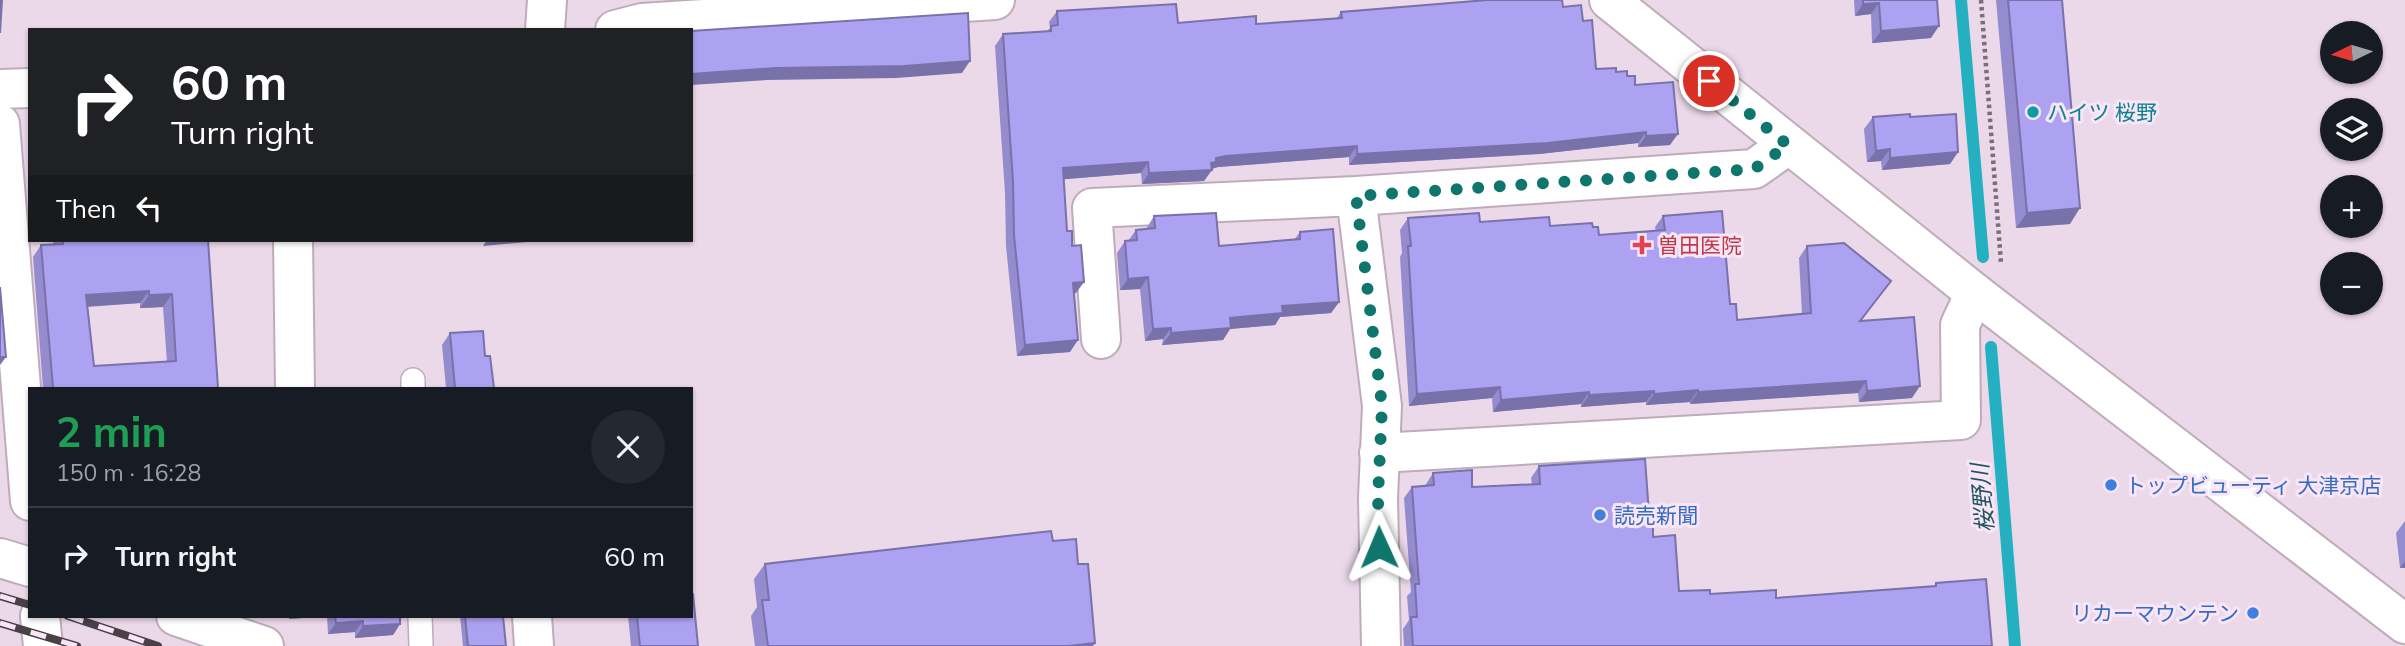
<!DOCTYPE html>
<meta charset="utf-8">
<style>
body{margin:0;font-family:Mulish,"Noto Sans JP",sans-serif;background:#242831;color:#f1f3f6;height:100vh;display:flex;flex-direction:column;font-size:26px;white-space:nowrap}
*{box-sizing:border-box;margin:0}
p{font-size:23px;color:#9ea1a6}
.icon{flex:none;width:38px;height:38px;fill:none;stroke:currentColor;stroke-width:2;stroke-linecap:round;stroke-linejoin:round}
.map{position:relative;flex:1;overflow:hidden}
.panel{position:absolute;left:28px;top:387px;width:665px;height:231px;display:flex;flex-direction:column;background:#171b24;border-radius:0px;box-shadow:0 2px 5px #0004}
.panel>*{flex:none}
.top-card{position:absolute;left:28px;top:28px;width:665px;height:214px;border-radius:0px;box-shadow:0 2px 5px #0004;background:#202124;color:#fff;overflow:hidden}
.needle{width:46px;rotate:265deg}
.tools{position:absolute;left:2320px;top:21px;display:grid;gap:14px}
.tools a{display:grid;place-items:center;width:63px;height:63px;border-radius:50%;background:#171b24;box-shadow:0 2px 5px #0004;font-size:35px}
.pin{position:absolute;display:grid;place-items:center;width:60px;height:60px;color:#fff;margin:-30px;border:4px solid #fff;border-radius:50%;box-shadow:0 2px 7px #0007}
.me{position:absolute;width:77px;margin:-38px;rotate:359deg;stroke-linejoin:round;filter:drop-shadow(0 0 5px #0008)}
.turn{display:flex;align-items:center;gap:24px;height:147px;padding:0 28px;font-size:32px}
.turn .icon{width:91px;height:91px;stroke-width:2.5}
.turn b{display:block;font-size:49px;line-height:60px}
.then{display:flex;align-items:center;height:66px;padding:0 28px;background:#0003;gap:14px;font-size:26px}
.round{display:grid;place-items:center;flex:none;width:74px;height:74px;border-radius:37px;background:#242831}
.headline{display:flex;align-items:center;justify-content:space-between;height:119px;padding:0 28px}
h1{font-size:42px;font-weight:700;line-height:52px;color:#1e9e55}
ul{padding:0;list-style:none}
li{display:flex;align-items:center;gap:21px;height:98px;padding:0 28px;border-top:2px solid #363941}
li div{flex:1}
li b{display:block;font-size:26px}
li em{font-style:normal}
.map>svg:first-child{display:block}
.lines{fill:none;stroke-linecap:round;stroke-linejoin:round}
.stream{stroke:#24b0c1;stroke-width:12}
.service-casing{stroke:#beacbc;stroke-width:26}
.minor-casing{stroke:#beacbc;stroke-width:42}
.tertiary-casing{stroke:#beacbc;stroke-width:42}
.path{stroke:#7b6e7a;stroke-width:4.5;stroke-dasharray:3.5 3.5;stroke-linecap:butt}
.service{stroke:#fff;stroke-width:23}
.minor{stroke:#fff;stroke-width:38}
.tertiary{stroke:#fff;stroke-width:38}
.rail-casing{stroke:#494048;stroke-width:8}
.rail{stroke:#f8e5f7;stroke-width:5;stroke-dasharray:16;stroke-linecap:butt}
.wall{fill:#958bcf;fill-rule:evenodd}
.shaded-wall{fill:#7971a9}
.building{fill:#ada2f1;stroke:#7971a9;stroke-width:2;fill-rule:evenodd}
.route{stroke:#0f766e;stroke-width:12;stroke-dasharray:0 21.6}
.culture-dot{fill:#0f9aa8;stroke:#f8e5f7;stroke-width:2.5}
.health-dot{fill:#e0444e;stroke:#f8e5f7;stroke-width:2.5}
.shop-dot{fill:#3f7fe0;stroke:#f8e5f7;stroke-width:2.5}
.labels{text-anchor:middle;dominant-baseline:central;stroke-width:6;stroke-linejoin:round;paint-order:stroke}
.culture-label{font-size:21px;fill:#0d838f;stroke:#f8e5f7;text-anchor:start}
.health-label{font-size:21px;fill:#be3a42;stroke:#f8e5f7;text-anchor:start}
.shop-label{font-size:21px;fill:#366cbe;stroke:#f8e5f7;text-anchor:start}
.water-label{font-size:23px;font-style:italic;fill:#20565d;stroke:#f8e5f7}
</style>
<div class="map">
<svg width="2405" height="646" viewBox="0 0 2405 646">
<rect width="100%" height="100%" fill="#ebd8e9"/>
<g class="lines">
<!-- stream -->
<path class="stream" d="M1961,0L1983,257
M1991,347L2015,646"/>
<defs>
<path id="service" d="M413,380V388
M420,616L421,646"/>
<path id="minor" d="M545,30L547,0
M615,30L642,23L995,0
M0,89L30,88
M0,124L30,501
M293,240L295,388
M1101,339L1092,208L1356,196
M1379,453L1961,420L1960,325L1975,293
M0,558L30,567
M40,616L43,646
M176,616L264,646
M532,616L534,646
M1381,646L1378,498L1382,406L1356,196L1754,169L1788,145"/>
<path id="tertiary" d="M1609,0L1975,293L2405,624"/>
</defs>
<!-- service casing -->
<use href="#service" class="service-casing"/>
<!-- minor casing -->
<use href="#minor" class="minor-casing"/>
<!-- tertiary casing -->
<use href="#tertiary" class="tertiary-casing"/>
<!-- path -->
<path class="path" d="M1981,0L2001,263"/>
<!-- service -->
<use href="#service" class="service"/>
<!-- minor -->
<use href="#minor" class="minor"/>
<!-- tertiary -->
<use href="#tertiary" class="tertiary"/>
<defs>
<path id="rail" d="M0,596L30,605
M68,616L158,646
M0,623L77,646"/>
</defs>
<!-- rail casing -->
<use href="#rail" class="rail-casing"/>
<!-- rail -->
<use href="#rail" class="rail"/>
</g>
<!-- wall -->
<path class="wall" d="M1854,0H1937L1931,38L1872,43L1871,14L1855,16Z
M1996,0H2062L2070,224L2016,228Z
M1563,7L1583,21L1596,69L1616,72L1627,76L1635,85L1670,145L1638,147V143L1539,154L1349,165V157L1218,167L1212,169L1204,181L1142,184L1141,173L1064,179L1067,231L1076,293H1074L1070,352L1017,356L1006,246L1005,193L995,46L1003,34L1047,31L1050,28L1049,22L1057,11L1178,23L1256,24L1337,18L1341,12Z
M1873,117H1910L1958,152L1950,164L1882,170L1881,161L1867,162L1864,129Z
M1154,216L1219,246L1294,240L1300,232L1339,302L1331,313L1280,317L1275,325L1230,329L1223,340L1162,345L1163,339L1145,341L1140,289L1120,290L1117,253L1125,241H1128L1136,230L1146,229Z
M1663,216L1730,304L1737,320L1802,314L1799,258L1807,246L1883,292L1861,321L1912,398L1859,402L1858,393L1690,404V402L1646,405V402L1581,407V404L1493,412L1492,398L1409,406L1400,257L1402,253L1400,230L1408,218L1550,226L1593,227L1599,235L1656,231L1655,227Z
M53,240H208L218,388H43L33,257L41,245L53,244ZM140,303V308L163,307L167,362L94,366L88,307Z
M450,333L485,356L494,388H446L442,345Z
M1539,466L1650,527L1653,537L1679,591L1776,598L1933,587L1936,583L1992,646H1404L1403,629L1409,620L1407,596L1411,592L1404,498L1412,487L1425,486L1433,473L1472,487L1532,484L1531,478Z
M2405,521V568H2400L2396,533Z
M1053,541L1078,564L1093,646H755L751,616L757,607L754,579L765,564Z
M289,616H400V624L393,635L355,638V632L328,634L327,616L289,619Z
M460,616H503L506,646H463Z
M628,616H691L698,646H631Z"/>
<!-- shaded-wall -->
<path class="shaded-wall" d="M1879,3L1871,14L1855,16L1863,4Z
M1939,26L1931,38L1872,43L1881,31Z
M970,61L962,73L896,78L767,80L691,85V74L776,68Z
M1646,132L1638,143L1539,154L1349,165L1357,154Z
M1678,134L1670,145L1638,147L1646,136Z
M1357,146L1349,157L1218,167L1211,169L1212,170L1204,181L1142,184L1149,173L1226,156Z
M1890,149L1881,161L1867,162L1876,151Z
M1958,152L1950,164L1882,170L1890,158Z
M1148,162L1141,173L1055,180L1063,168Z
M2080,208L2070,224L2016,228L2027,213Z
M487,240H539L538,241L483,246Z
M1148,277L1140,289L1120,290L1128,279Z
M1084,282L1076,293L1065,294L1073,283Z
M149,291L140,303L78,307L86,295Z
M172,294L163,307L140,308L149,295Z
M1339,302L1331,313L1280,317L1275,325L1230,329L1223,340L1162,345L1171,333L1230,318L1282,306Z
M1171,328L1163,339L1145,341L1153,329Z
M1078,340L1070,352L1017,356L1025,345Z
M0,357H6L0,365Z
M1866,381L1858,393L1690,404L1698,392Z
M1920,386L1912,398L1859,402L1867,391Z
M1500,387L1492,398L1409,406L1417,394Z
M1698,390L1690,402L1646,405L1654,394Z
M1654,391L1646,402L1581,407L1589,395Z
M1589,392L1581,404L1493,412L1501,400Z
M2405,561V568H2400Z
M291,616H327L289,619Z
M363,621L355,632L328,634L336,623Z
M400,624L393,635L355,638L363,626Z
M1095,643L1093,646H1068Z"/>
<!-- building -->
<path class="building" d="M0,0H2L0,33Z
M1487,0H1562L1563,7L1581,5L1583,21L1592,20L1596,69L1616,68V72L1627,71V76H1635V85L1673,82L1678,134L1646,136V132L1547,143L1357,154V146L1226,156L1216,158V162L1211,163L1212,170L1149,173L1148,162L1063,168L1067,231H1072V246L1081,245L1084,282L1073,283L1078,340L1025,345L1014,235L1013,182L1003,34L1051,31V26L1058,25L1057,11L1176,4L1178,23L1256,16V24L1342,18L1341,12Z
M1863,0H1937L1939,26L1881,31L1879,3L1863,4Z
M2008,0H2062L2080,208L2027,213Z
M968,13L970,61L904,66L776,68L691,74V31Z
M1910,114V117L1956,114L1958,152L1890,158V149L1876,151L1873,117Z
M1722,211L1730,304H1736L1737,320L1811,313L1807,246L1844,243L1891,281L1860,321L1914,317L1920,386L1867,391L1866,381L1698,392V390L1654,394V391L1589,395V392L1501,400L1500,387L1417,394L1408,246H1411L1408,218L1479,213L1480,222L1549,217L1550,226L1592,223L1593,227H1598L1599,235L1665,230L1663,216Z
M1216,213L1219,246L1300,239V232L1333,229L1339,302L1282,306L1283,313L1230,318L1231,328L1171,333V328L1153,329L1148,277L1128,279L1125,241L1137,240L1136,230L1155,228L1154,216Z
M63,240H208L218,388H53L41,245L63,244ZM149,291V295L172,294L176,361L94,366L86,295Z
M0,287L6,357H0Z
M483,331L485,356H490L494,388H455L450,333Z
M1645,459L1650,527H1653V537L1675,535L1679,591L1710,590V594L1776,590V598L1936,586V583L1986,579L1992,646H1413L1411,617H1417L1415,584H1419L1412,487L1434,485L1433,473L1472,470V487L1540,484L1539,466Z
M1051,531L1053,541L1076,539L1078,564H1088L1095,643L1068,646H768L762,600H769L765,564Z
M691,594H693L698,646H640L637,616H691Z
M335,616H400V624L363,626V621L336,623Z
M465,616H503L506,646H468Z"/>
<g class="lines">
<!-- route -->
<path class="route" d="M1379,547L1378,498L1382,406L1356,196L1754,169L1788,145L1709,81"/>
</g>
<!-- markers -->
<circle class="culture-dot" cx="2033" cy="112" r="7"/>
<path class="health-dot" d="M1638.5 234.5h7v7h7v7h-7v7h-7v-7h-7v-7h7z"/>
<g class="shop-dot">
<circle cx="2111" cy="485" r="7"/>
<circle cx="1600" cy="515" r="7"/>
<circle cx="2253" cy="613" r="7"/>
</g>
<g class="labels">
<!-- culture labels -->
<g class="culture-label">
<text x="2047" y="112">ハイツ 桜野</text>
</g>
<!-- health labels -->
<g class="health-label">
<text x="1658" y="245">曽田医院</text>
</g>
<!-- shop labels -->
<g class="shop-label">
<text x="2125" y="485">トップビューティ 大津京店</text>
<text x="1614" y="515">読売新聞</text>
<text x="2239" y="613" text-anchor="end">リカーマウンテン</text>
</g>
<!-- water labels -->
<g class="water-label">
<text transform="translate(1982 498) rotate(-95)">桜野川</text>
</g>
</g>
</svg>
<div class="tools">
<a><svg class="needle" viewBox="-14 -14 28 28"><path d="M0-13l5 13h-10z" fill="#e53935"/><path d="M0 13l5-13h-10z" fill="#9ea1a6"/></svg></a>
<a><svg class="icon" aria-label="layers" viewBox="0 0 24 24"><path d="M12 4l9 5-9 5-9-5zM3 14l9 5 9-5"/></svg></a>
<a>+</a>
<a>−</a>
</div>
<div class="pin" style="left:1709px;top:81px;background:#d93025"><svg class="icon" aria-label="arrive" viewBox="0 0 24 24"><path d="M6 21V4h12l-3 4 3 4H6"/></svg></div>
<svg class="me" style="left:1379px;top:547px" viewBox="-20 -20 40 40"><path d="M0-17L14 15 0 8-14 15z" fill="#0f766e" stroke="#fff" stroke-width="4"/></svg>
<div class="top-card">
<div class="turn"><svg class="icon" aria-label="right" viewBox="0 0 24 24"><path d="M7 20v-9h11M14 6l5 5-5 5"/></svg><div><b>60 m</b>Turn right</div></div>
<div class="then">Then<svg class="icon" aria-label="left" viewBox="0 0 24 24"><path d="M17 20v-9H6M10 6l-5 5 5 5"/></svg></div>
</div>
<section class="panel">
<div class="headline"><div><h1>2 min</h1><p>150 m · 16:28</p></div><a class="round"><svg class="icon" aria-label="close" viewBox="0 0 24 24"><path d="M6 6l12 12M18 6L6 18"/></svg></a></div>
<ul>
<li><svg class="icon" aria-label="right" viewBox="0 0 24 24"><path d="M7 20v-9h11M14 6l5 5-5 5"/></svg><div><b>Turn right</b></div><em>60 m</em></li>
</ul>
</section>
</div>
